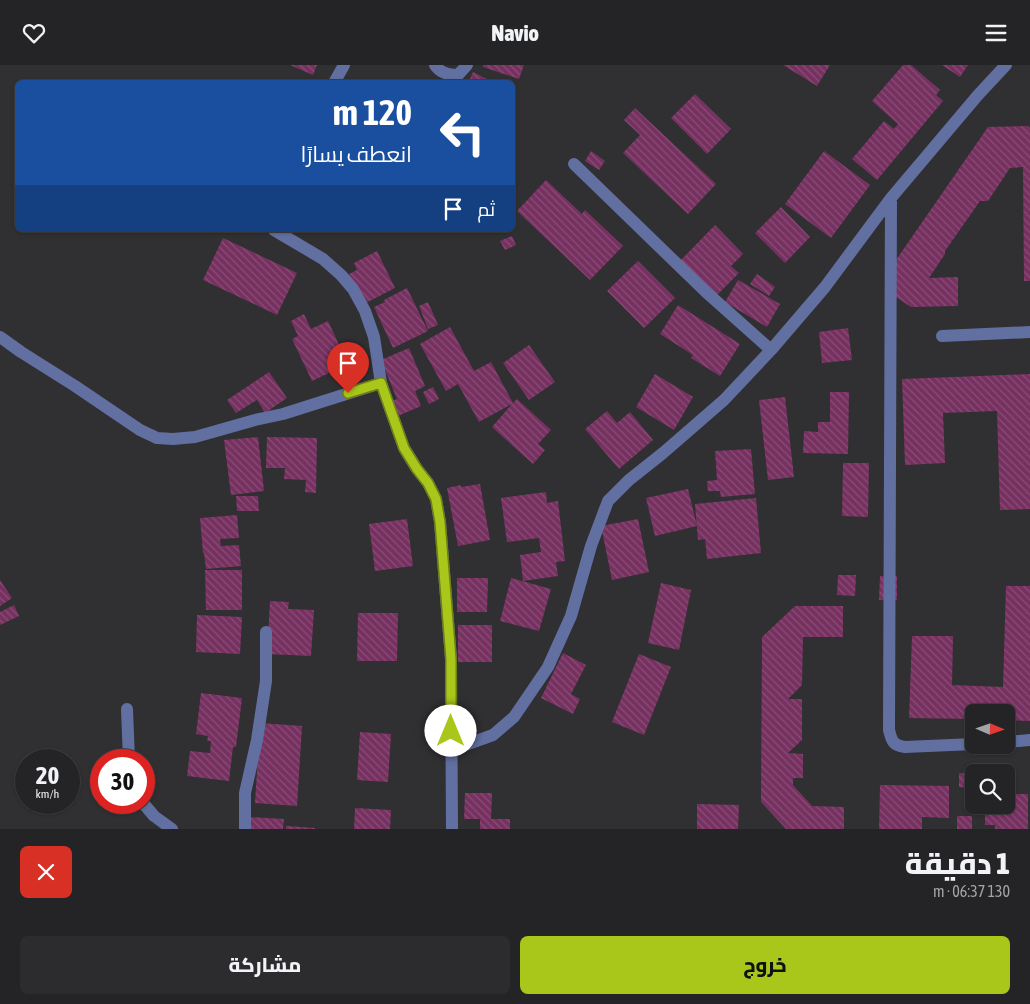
<!DOCTYPE html>
<html lang="ar">
<meta charset="utf-8">
<style>
body{margin:0;font-family:"Asap Condensed",Cairo,sans-serif;background:#2c2b2e;color:#f1f3f6;direction:rtl;height:100vh;display:flex;flex-direction:column;font-size:19px;white-space:nowrap}
*{box-sizing:border-box;margin:0}
p{font-size:16px;color:#a3a4a7}
.icon{flex:none;width:28px;height:28px;fill:none;stroke:currentColor;stroke-width:2;stroke-linecap:round;stroke-linejoin:round}
.map{position:relative;height:764px;overflow:hidden;direction:ltr}
.side{display:flex;flex-direction:column;background:#242326;flex:1}
.side>*{flex:none}
.hud{position:absolute;left:15px;top:15px;width:500px;height:152px;border-radius:8px;box-shadow:0 1px 4px #0004,0 0 0 1px #414043;direction:rtl;background:#1a4fa0;color:#fff;overflow:hidden}
.needle{width:32px;rotate:92deg}
.tools{position:absolute;left:965px;top:639px;display:grid;gap:10px}
.tools a{display:grid;place-items:center;width:50px;height:50px;border-radius:8px;background:#242326;box-shadow:0 1px 4px #0004,0 0 0 1px #414043;font-size:25px}
.speed{position:absolute;left:15px;top:684px;display:flex;gap:10px;font-size:25px;font-weight:700;text-align:center}
.speed>*{display:grid;place-content:center;width:65px;height:65px;border-radius:50%;background:#242326;box-shadow:0 1px 4px #0004,0 0 0 1px #414043;line-height:1}
.speed small{font-size:12px;font-weight:400}
.speed .limit{border:8px solid #d22;background:#fff;color:#111}
.pin{position:absolute;display:grid;place-items:center;width:42px;height:42px;color:#fff;margin:-51px -21px;border-radius:50% 50% 50% 0;rotate:-45deg;box-shadow:0 0 5px #0007}
.pin .icon{rotate:45deg}
.me{position:absolute;width:55px;margin:-28px;rotate:0deg;stroke-linejoin:round;filter:drop-shadow(0 0 4px #0008)}
.turn{display:flex;align-items:center;gap:18px;height:105px;padding:0 20px;font-size:22px}
.turn .icon{width:65px;height:65px;stroke-width:2.5}
.turn b{display:block;font-size:35px;line-height:42px}
.then{display:flex;align-items:center;height:48px;padding:0 20px;background:#0003;gap:10px;font-size:19px}
.round{display:grid;place-items:center;flex:none;width:52px;height:52px;border-radius:8px;background:#2c2b2e}
.overview{display:flex;align-items:center;justify-content:space-between;height:85px;padding:0 20px}
h1{font-size:30px;font-weight:800;line-height:38px}
.action{display:flex;gap:10px;margin-top:auto;padding:10px 20px}
.action a{flex:1;height:58px;border-radius:8px;background:#a9c71a;color:#111;font-size:20px;font-weight:800;line-height:58px;text-align:center}
.action a+a{background:#2c2b2e;color:#f1f3f6}
header{display:flex;justify-content:space-between;align-items:center;height:65px;padding:0 20px;background:#242326;font-size:22px;font-weight:800}
.map>svg:first-child{display:block}
.building{fill:url(#building-back-hatch)}
.lines{fill:none;stroke-linecap:round;stroke-linejoin:round}
.minor{stroke:#6270a1;stroke-width:12}
.route-casing{stroke:#6e8111;stroke-width:12}
.route{stroke:#a9c71a;stroke-width:9}
</style>
<header><svg class="icon" aria-label="menu" viewBox="0 0 24 24"><path d="M4 6h16M4 12h16M4 18h16"/></svg>Navio<svg class="icon" aria-label="heart" viewBox="0 0 24 24"><path d="M12 20l-8-8c-3-5 5-10 8-4 3-6 11-1 8 4z"/></svg></header>
<div class="map">
<svg width="1030" height="764" viewBox="0 0 1030 764">
<defs>
<pattern id="building-back-hatch" width="6" height="6" patternUnits="userSpaceOnUse" patternTransform="scale(1.25)"><rect width="6" height="6" fill="#763160"/><path d="M-1 5l2 2M0 0l6 6M5-1l2 2" fill="none" stroke="#894e76"/></pattern>
</defs>
<rect width="100%" height="100%" fill="#302f32"/>
<!-- building -->
<path class="building" d="M290,0H317L313,10Z
M483,0H524L519,14L483,2Z
M783,0H830L817,21Z
M903,0H911L940,25L936,30L943,36L877,115L852,94L884,56L894,64L898,59L872,36Z
M942,0H968L960,12Z
M473,7L495,18H468Z
M695,29L731,64L707,89L671,53Z
M635,43L716,119L688,149L623,88L640,70L624,55Z
M1028,61L1030,63V216H1024L1023,102L1010,103L988,136H980L945,186V189L929,213L958,212V241L911,242L896,232V195L988,62Z
M591,86L605,96L599,105L585,96Z
M824,86L870,120L831,173L785,139Z
M546,115L582,149L585,145L623,181L590,215L517,146Z
M781,142L810,172L785,198L755,168Z
M715,160L743,189L731,201L739,208L714,233L679,197Z
M512,171L516,180L505,185L500,176Z
M223,173L297,208L277,250L203,215Z
M377,186L395,223L362,240L347,210L357,205L354,198Z
M638,196L675,233L644,263L607,226Z
M757,209L775,222L769,231L750,219Z
M738,215L780,239L767,262L725,237Z
M407,223L428,266L393,283L374,242L385,237L384,235Z
M428,237L438,260L428,264L419,241Z
M678,240L740,279L720,311L691,293L693,290L660,269Z
M304,249L311,264L328,256L348,299L312,316L292,274L298,271L291,256Z
M450,262L474,306L491,297L513,338L517,334L551,365L538,379L545,385L533,399L492,362L512,339L479,357L458,319L446,326L420,279Z
M848,263L852,295L822,298L819,267Z
M529,280L555,317L529,335L503,298Z
M409,283L425,321L415,326L421,341L398,351L392,336L397,334L381,295Z
M269,307L287,333L265,348L257,335L236,348L227,335Z
M655,309L693,332L674,365L636,342Z
M1030,309V444L1000,445L997,346L943,348L945,398L905,400L902,314Z
M433,322L439,334L429,339L423,327Z
M830,327H849L848,389L803,388L804,366L818,367V357H830Z
M785,332L794,412L768,415L759,335Z
M607,346L617,358L630,347L653,375L619,404L585,364Z
M258,372L264,426L231,430L224,375Z
M267,372L317,373L316,428L305,427L306,415L284,414L285,403H266Z
M751,384L755,429L721,432L720,426H708L707,416L717,415L715,386Z
M843,398H869L868,452L842,451Z
M480,419L490,475L458,481L447,423L461,420V422Z
M688,424L697,461L655,471L646,433Z
M546,427L547,438L558,436L565,496L556,497L558,511L523,516L520,490L541,487L539,473L507,477L501,433Z
M236,431H258L259,446H237Z
M756,433L761,488L707,494L705,474L698,475L695,439Z
M237,450L239,473L220,474L221,481L239,480L241,501L206,504L204,488H203L200,453Z
M407,454L413,501L375,506L369,459Z
M638,454L649,507L612,515L601,461Z
M205,505H242V545H206Z
M838,510H856L855,531L837,530Z
M880,511H897V535H879Z
M457,513H488L487,547H457Z
M511,513L551,524L539,566L500,556Z
M0,515L12,533L0,541Z
M661,518L691,525L679,585L648,578Z
M1006,521H1030V656L1006,655V648H974V654L909,653L912,571H953L952,620L1003,622Z
M270,536L289,537L288,544L314,545L311,591L267,589Z
M14,540L19,551L0,560V547Z
M795,541H843V572H803L802,620L788,634H802V675L788,688L803,689V713H793V720L812,741L844,742V764H786L761,737L762,572Z
M358,548H398L397,596H357Z
M197,550L242,552L240,589L196,587Z
M458,560H492V597H458Z
M563,588L586,600L571,629L580,634L573,649L541,633Z
M639,589L671,602L644,670L612,657Z
M201,628L242,633L236,682H233L229,716L187,711L190,686L210,688L211,676H207L208,671L196,669Z
M260,658L302,661L297,741L255,738Z
M360,667L391,669L388,717L357,715Z
M959,708L972,709L971,723L959,722Z
M880,720L949,721V753L922,752V764H879Z
M465,728H492L491,754H510V764H480V754H464Z
M1012,729H1028V764H995V760H985V740H1006V731H1012Z
M697,739L739,740L738,764H697Z
M355,743L391,745L390,764H354Z
M957,751H972V764H957Z
M248,752L284,754L283,764H247Z
M286,761L315,763V764H286Z"/>
<g class="lines">
<!-- minor -->
<path class="minor" d="M435,0C440,8 449,10 458,10L467,0
M334,18L344,0
M574,99L706,227L771,285
M891,133L889,665C892,677 893,680 905,682L974,679
M274,165L323,194L341,210L353,224L365,246L374,272L381,318L404,383L417,404L428,418L436,434L440,457L451,594L452,764
M942,271L1030,267
M0,272L21,287L75,321L140,365L157,373L173,374L195,372L255,355L283,349L381,318
M127,644L129,695
M1006,677L1030,675
M451,685L493,670L514,652L548,602L571,551L591,481L608,436L629,415L663,388L724,335L771,285L825,222L891,133L978,30L1006,0
M143,738L154,751L172,764
M245,764V728L257,675L266,616V567"/>
</g>
<g class="lines">
<defs>
<path id="route" d="M348,328L381,318L404,383L417,404L428,418L436,434L440,457L451,594V666"/>
</defs>
<!-- route casing -->
<use href="#route" class="route-casing"/>
<!-- route -->
<use href="#route" class="route"/>
</g>
</svg>
<div class="tools">
<a><svg class="needle" viewBox="-14 -14 28 28"><path d="M0-13l5 13h-10z" fill="#e53935"/><path d="M0 13l5-13h-10z" fill="#a3a4a7"/></svg></a>
<a><svg class="icon" aria-label="search" viewBox="0 0 24 24"><circle cx="10" cy="10" r="6"/><path d="M15 15l6 6"/></svg></a>
</div>
<div class="speed"><div>20<small>km/h</small></div><div class="limit">30</div></div>
<div class="pin" style="left:348px;top:328px;background:#d93025"><svg class="icon" aria-label="arrive" viewBox="0 0 24 24"><path d="M6 21V4h12l-3 4 3 4H6"/></svg></div>
<svg class="me" style="left:451px;top:666px" viewBox="-20 -20 40 40"><circle r="19" fill="#fff"/><path d="M0-13L10 11 0 6-10 11z" fill="#a9c71a"/></svg>
<div class="hud">
<div class="turn"><svg class="icon" aria-label="left" viewBox="0 0 24 24"><path d="M17 20v-9H6M10 6l-5 5 5 5"/></svg><div><b>120 m</b>انعطف يسارًا</div></div>
<div class="then">ثم<svg class="icon" aria-label="arrive" viewBox="0 0 24 24"><path d="M6 21V4h12l-3 4 3 4H6"/></svg></div>
</div>
</div>
<section class="side">
<div class="overview"><div><h1>1 دقيقة</h1><p>130 m · 06:37</p></div><a class="round" style="background:#d93025;color:#fff"><svg class="icon" aria-label="close" viewBox="0 0 24 24"><path d="M6 6l12 12M18 6L6 18"/></svg></a></div>
<div class="action"><a>خروج</a><a>مشاركة</a></div>
</section>
